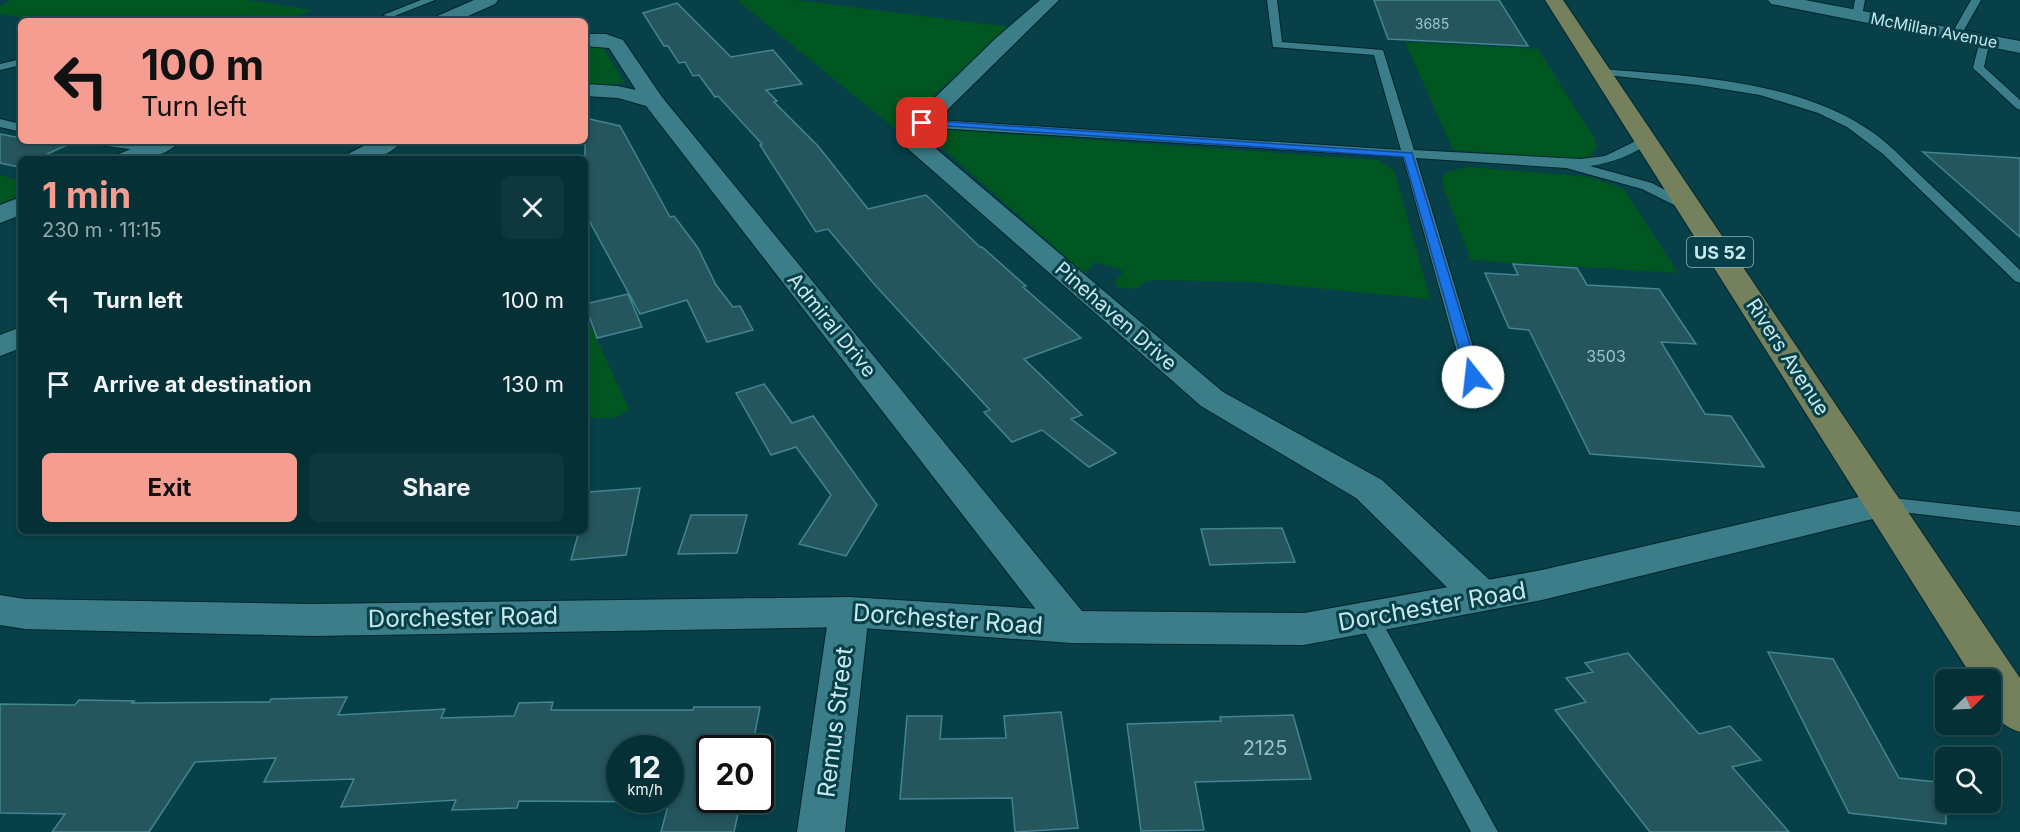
<!DOCTYPE html>
<meta charset="utf-8">
<style>
body{margin:0;font-family:Inter,sans-serif;background:#0e383e;color:#f1f3f6;height:100vh;display:flex;flex-direction:column;font-size:22px;white-space:nowrap}
*{box-sizing:border-box;margin:0}
p{font-size:20px;color:#97a9ad}
.icon{flex:none;width:33px;height:33px;fill:none;stroke:currentColor;stroke-width:2;stroke-linecap:round;stroke-linejoin:round}
.map{position:relative;flex:1;overflow:hidden}
.sheet{position:absolute;left:18px;top:156px;width:570px;height:378px;display:flex;flex-direction:column;background:#053036;border-radius:9px;box-shadow:0 3px 9px #0003,0 0 0 2px #264b51}
.sheet>*{flex:none}
.banner{position:absolute;left:18px;top:18px;width:570px;height:126px;border-radius:9px;box-shadow:0 3px 9px #0003,0 0 0 2px #264b51;background:#f59d90;color:#111;overflow:hidden}
.needle{width:39px;rotate:66deg}
.tools{position:absolute;left:1935px;top:669px;display:grid;gap:12px}
.tools a{display:grid;place-items:center;width:66px;height:66px;border-radius:9px;background:#053036;box-shadow:0 3px 9px #0003,0 0 0 2px #264b51;font-size:30px}
.speed{position:absolute;left:606px;top:735px;display:flex;gap:12px;font-size:30px;font-weight:700;text-align:center}
.speed>*{display:grid;place-content:center;width:78px;height:78px;border-radius:50%;background:#053036;box-shadow:0 3px 9px #0003,0 0 0 2px #264b51;line-height:1}
.speed small{font-size:15px;font-weight:400}
.speed .limit{border:3px solid #111;border-radius:9px;background:#fff;color:#111}
.pin{position:absolute;display:grid;place-items:center;width:51px;height:51px;color:#fff;margin:-26px;border-radius:12px;box-shadow:0 3px 9px #0006}
.me{position:absolute;width:66px;margin:-33px;rotate:344deg;stroke-linejoin:round;filter:drop-shadow(0 0 4px #0008)}
.turn{display:flex;align-items:center;gap:21px;height:126px;padding:0 24px;font-size:27px}
.turn .icon{width:78px;height:78px;stroke-width:2.5}
.turn b{display:block;font-size:42px;line-height:51px}
.round{display:grid;place-items:center;flex:none;width:63px;height:63px;border-radius:9px;background:#0e383e}
.headline{display:flex;align-items:center;justify-content:space-between;height:102px;padding:0 24px}
h1{font-size:36px;font-weight:700;line-height:45px;color:#f59d90}
.button{display:flex;gap:12px;margin-top:auto;padding:12px 24px}
.button a{flex:1;height:69px;border-radius:9px;background:#f59d90;color:#111;font-size:24px;font-weight:700;line-height:69px;text-align:center}
.button a+a{background:#0e383e;color:#f1f3f6}
ul{padding:0;list-style:none}
li{display:flex;align-items:center;gap:18px;height:84px;padding:0 24px}
li div{flex:1}
li b{display:block;font-size:22px}
li em{font-style:normal}
.map>svg:first-child{display:block}
.green{fill:#005620}
.building{fill:#25555d;stroke:#428690;stroke-width:1.5;fill-rule:evenodd}
.lines{fill:none;stroke-linecap:round;stroke-linejoin:round}
.lane-casing{stroke:#00252b;stroke-width:2}
.street-casing{stroke:#00252b;stroke-width:2}
.secondary-casing{stroke:#00252b;stroke-width:2}
.primary-casing{stroke:#00252b;stroke-width:2}
.lane{fill:#3b7e89;fill-rule:evenodd}
.street{fill:#3b7e89;fill-rule:evenodd}
.secondary{fill:#3b7e89;fill-rule:evenodd}
.primary{fill:#75815d;fill-rule:evenodd}
.route{fill:#1a73e8;stroke:#114b97;stroke-width:1.5}
.labels{text-anchor:middle;dominant-baseline:central;stroke-width:6;stroke-linejoin:round;paint-order:stroke}
.far-number-label{font-size:14px;fill:#9ec3c9}
.far-street-label{font-size:16px;fill:#c7e8ed;stroke:#074048}
.number-label{font-size:16px;fill:#9ec3c9}
.shield{fill:#074048;stroke:#8db6bc;stroke-width:1.5}
.shield-label{font-size:18px;font-weight:bold;fill:#c7e8ed}
.street-label{font-size:20px;fill:#c7e8ed;stroke:#074048}
.near-number-label{font-size:20px;fill:#9ec3c9}
.near-street-label{font-size:24px;fill:#c7e8ed;stroke:#074048}
</style>
<div class="map">
<svg width="2020" height="832" viewBox="0 0 2020 832">
<rect width="100%" height="100%" fill="#074048"/>
<!-- green -->
<path class="green" d="M11,0H247L312,10L286,21L244,15L230,21H48L0,14V6Z
M737,0H797L1010,27L906,120L900,133Z
M1405,42L1538,49L1595,139L1597,147L1591,155L1599,162L1453,150Z
M585,45L603,47L624,82L611,86L585,83Z
M938,129L1377,160L1394,170L1430,299L1252,282L1158,280L1145,282L1136,289L1117,287L1115,282L1124,271L1095,262L1084,273L933,140L931,134Z
M1468,167L1591,177L1624,189L1678,273L1471,260L1444,190L1442,177L1450,171Z
M0,175L21,181V194L0,204Z
M585,314L629,409L615,418H585Z"/>
<!-- building -->
<path class="building" d="M1374,0H1499L1528,46L1388,39Z
M677,3L731,57L773,50L802,84L766,90L777,101L774,102L818,146L868,209L926,195L980,247H982L1026,286L1023,287L1081,338L1024,359L1082,415L1071,419L1116,453L1089,467L1042,430L1012,442L984,412L990,410L875,285L828,229L816,232L760,145L762,144L718,96L715,97L699,75L693,76L685,62L679,63L668,46H664L643,13Z
M585,118L620,126L670,217L674,216L698,248L716,285L733,307L740,306L753,330L707,342L687,300L640,314L585,213Z
M0,134L21,138V141H37L65,146L36,159H21L19,167L0,163Z
M1923,152L2020,158V237Z
M1513,264L1577,268L1587,285L1659,289L1696,344L1661,342L1705,414L1731,416L1764,467L1590,454L1529,330L1509,328L1485,273L1518,275Z
M628,294L642,327L597,338L585,304Z
M764,384L792,423L813,416L877,505L846,556L799,544L831,495L796,447L771,455L736,393Z
M640,488L626,555L571,560L579,531H585V506L589,492Z
M691,515H747L737,553L678,554Z
M1282,528L1295,562L1210,565L1201,529Z
M1768,652L1833,659L1899,778L1946,783V824L1849,813Z
M1628,653L1699,734L1730,726L1761,760L1732,767L1789,832H1650L1555,710L1586,702L1566,678L1593,672L1585,663Z
M347,697L338,715L445,709L441,718L514,716L519,703L553,702L551,710H693L694,707H760L752,748H710V800H741L734,832H661L669,802L519,801L517,808L452,810L456,800L341,807L354,779L264,782L276,758L195,762L149,832H52L65,814L0,813V704L75,705L79,700L134,701L132,703L270,702L271,699ZM620,748H670V800H620Z
M1061,712L1078,828L1015,832L1012,798L900,799L907,716H942L940,739L1006,738L1004,716Z
M1293,715L1311,779L1195,782L1204,830L1141,831L1127,724L1221,721L1220,717Z"/>
<g class="lines">
<defs>
<path id="lane" d="M421,0H435L392,17L383,15Z
M1267,0H1277L1282,42L1383,50L1414,150L1580,159L1605,156L1646,136L1650,137L1652,140L1650,143C1631,155 1613,163 1590,166L1652,183L1698,208L1696,211H1686L1642,189L1566,168L1416,158L1482,377L1479,381H1467L1464,377L1403,157L922,127L916,123L922,119L1401,150L1374,55L1273,47Z
M1855,0H1865L1862,16L1857,19L1852,16Z
M1971,0H1981L1960,37H1952L1951,35Z
M1985,37L1990,40L1984,67L2020,100V110L2016,108L1973,68L1980,40Z
M21,59V65L0,70V64Z
M1602,69C1687,76 1793,80 1866,128C1887,141 1903,159 1921,176C1954,207 1987,238 2020,270V283L2015,281L1883,154L1847,127L1818,113L1760,95L1698,85L1598,74V70Z
M0,119L21,124V132L0,127Z
M93,141H130L155,145L157,148L151,152L99,145Z
M1884,497L2020,512V526L1877,509L1874,504L1877,499Z
M1368,609L1376,611L1498,832H1471L1357,617L1360,611Z"/>
<path id="street" d="M1040,0H1059L932,125L927,141L1223,392L1382,480L1495,585L1501,596L1495,607L1481,611L1467,607L1356,498L1201,406L907,148L904,143L914,118L995,39Z
M585,34H606L623,40L662,97L1086,616L1092,627L1086,638L1072,643L1058,638L646,106L618,98L585,96V84L618,86L636,90L609,48L585,46Z
M373,141H401C389,160 364,159 344,159L348,154Z
M21,327V348L0,356V335Z
M849,597L863,601L869,612L845,832H797L829,612L835,601Z"/>
<path id="secondary" d="M474,0H498L495,4L457,21H433L435,17Z
M1768,0H1805L2020,41V53L1777,5L1771,4Z
M149,141H179C167,159 135,159 115,159L119,154Z
M21,197V215L0,223V205Z
M1884,491L1897,495L1902,504L1897,513L1542,600L1304,645L1072,643L849,627L312,636L25,629L0,625V595L25,599L312,604L849,597L1072,611L1304,613L1542,570Z"/>
<path id="primary" d="M1545,0H1563L2020,678V732C1992,723 1990,706 1990,680H1974Z"/>
</defs>
<!-- lane casing -->
<use href="#lane" class="lane-casing"/>
<!-- street casing -->
<use href="#street" class="street-casing"/>
<!-- secondary casing -->
<use href="#secondary" class="secondary-casing"/>
<!-- primary casing -->
<use href="#primary" class="primary-casing"/>
<!-- lane -->
<use href="#lane" class="lane"/>
<!-- street -->
<use href="#street" class="street"/>
<!-- secondary -->
<use href="#secondary" class="secondary"/>
<!-- primary -->
<use href="#primary" class="primary"/>
</g>
<!-- route -->
<path class="route" d="M922,120L1412,153L1480,377L1473,381L1467,377L1404,157L918,124V121Z"/>
<g class="labels">
<!-- far-number labels -->
<g class="far-number-label">
<text x="1432" y="23">3685</text>
</g>
<!-- far-street labels -->
<g class="far-street-label">
<text transform="translate(1934 30) rotate(11)">McMillan Avenue</text>
</g>
<!-- number labels -->
<g class="number-label">
<text x="1606" y="356">3503</text>
</g>
<!-- shield labels -->
<rect class="shield" x="1687" y="237" width="66" height="30" rx="4.5"/>
<g class="shield-label">
<text x="1720" y="252">US 52</text>
</g>
<!-- street labels -->
<g class="street-label">
<text transform="translate(1116 316) rotate(41)">Pinehaven Drive</text>
<text transform="translate(832 325) rotate(51)">Admiral Drive</text>
<text transform="translate(1788 357) rotate(57)">Rivers Avenue</text>
</g>
<!-- near-number labels -->
<g class="near-number-label">
<text x="1265" y="748">2125</text>
</g>
<!-- near-street labels -->
<g class="near-street-label">
<text transform="translate(1432 606) rotate(-10)">Dorchester Road</text>
<text transform="translate(463 617) rotate(-1)">Dorchester Road</text>
<text transform="translate(948 619) rotate(4)">Dorchester Road</text>
<text transform="translate(835 722) rotate(-83)">Remus Street</text>
</g>
</g>
</svg>
<div class="tools">
<a><svg class="needle" viewBox="-14 -14 28 28"><path d="M0-13l5 13h-10z" fill="#e53935"/><path d="M0 13l5-13h-10z" fill="#97a9ad"/></svg></a>
<a><svg class="icon" aria-label="search" viewBox="0 0 24 24"><circle cx="10" cy="10" r="6"/><path d="M15 15l6 6"/></svg></a>
</div>
<div class="speed"><div>12<small>km/h</small></div><div class="limit">20</div></div>
<div class="pin" style="left:922px;top:123px;background:#d93025"><svg class="icon" aria-label="arrive" viewBox="0 0 24 24"><path d="M6 21V4h12l-3 4 3 4H6"/></svg></div>
<svg class="me" style="left:1473px;top:377px" viewBox="-20 -20 40 40"><circle r="19" fill="#fff"/><path d="M0-13L10 11 0 6-10 11z" fill="#1a73e8"/></svg>
<div class="banner">
<div class="turn"><svg class="icon" aria-label="left" viewBox="0 0 24 24"><path d="M17 20v-9H6M10 6l-5 5 5 5"/></svg><div><b>100 m</b>Turn left</div></div>
</div>
<section class="sheet">
<div class="headline"><div><h1>1 min</h1><p>230 m · 11:15</p></div><a class="round"><svg class="icon" aria-label="close" viewBox="0 0 24 24"><path d="M6 6l12 12M18 6L6 18"/></svg></a></div>
<ul>
<li><svg class="icon" aria-label="left" viewBox="0 0 24 24"><path d="M17 20v-9H6M10 6l-5 5 5 5"/></svg><div><b>Turn left</b></div><em>100 m</em></li>
<li><svg class="icon" aria-label="arrive" viewBox="0 0 24 24"><path d="M6 21V4h12l-3 4 3 4H6"/></svg><div><b>Arrive at destination</b></div><em>130 m</em></li>
</ul>
<div class="button"><a>Exit</a><a>Share</a></div>
</section>
</div>
